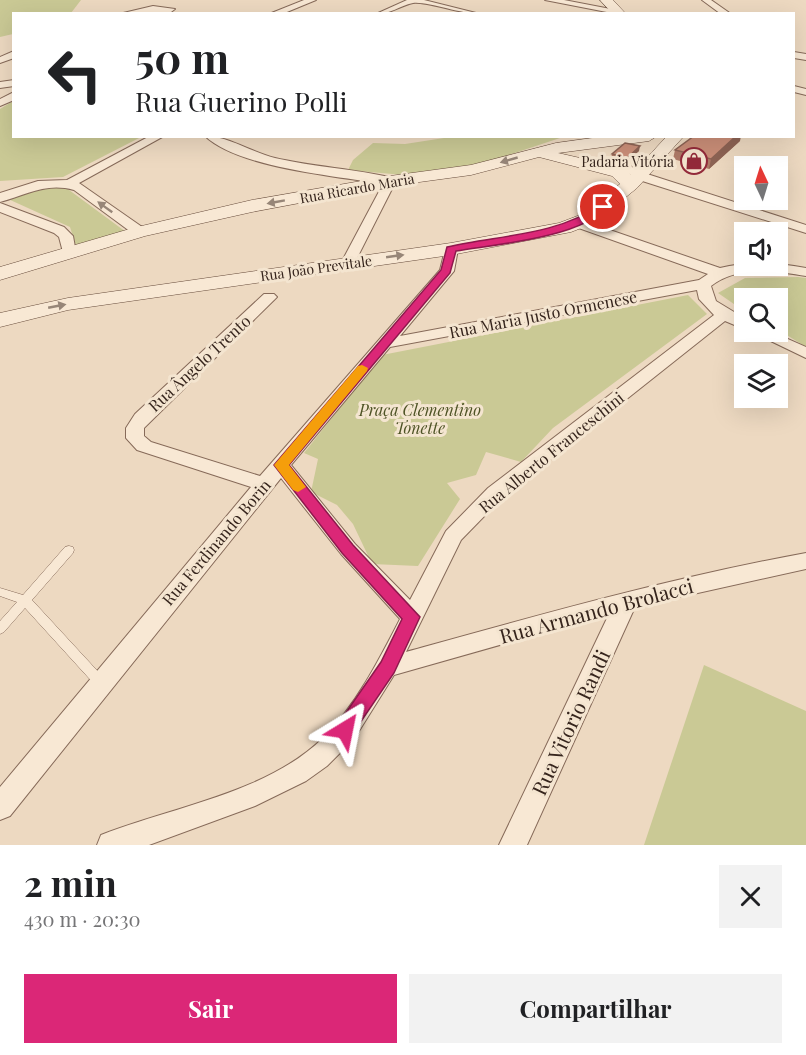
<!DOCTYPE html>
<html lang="pt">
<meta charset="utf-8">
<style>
body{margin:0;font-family:"Playfair Display",serif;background:#f2f2f2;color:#202124;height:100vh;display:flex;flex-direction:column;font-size:22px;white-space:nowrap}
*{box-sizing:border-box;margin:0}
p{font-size:20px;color:#757577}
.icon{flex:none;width:33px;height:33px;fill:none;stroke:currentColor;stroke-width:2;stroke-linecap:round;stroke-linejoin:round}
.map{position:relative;height:845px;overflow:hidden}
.details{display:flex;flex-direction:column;background:#fff;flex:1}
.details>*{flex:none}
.guide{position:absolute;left:12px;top:12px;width:783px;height:126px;border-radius:0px;box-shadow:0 6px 24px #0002;background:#fff;color:#202124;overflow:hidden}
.needle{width:39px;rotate:356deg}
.tools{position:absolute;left:734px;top:156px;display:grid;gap:12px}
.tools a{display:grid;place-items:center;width:54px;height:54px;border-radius:0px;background:#fff;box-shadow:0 6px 24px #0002;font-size:30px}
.pin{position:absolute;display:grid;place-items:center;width:51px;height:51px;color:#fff;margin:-26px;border:3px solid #fff;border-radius:50%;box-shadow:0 2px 6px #0007}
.me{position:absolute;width:66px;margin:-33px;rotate:35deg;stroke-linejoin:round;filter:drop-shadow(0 0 4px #0008)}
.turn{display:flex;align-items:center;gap:21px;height:126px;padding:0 24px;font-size:27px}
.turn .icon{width:78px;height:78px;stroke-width:2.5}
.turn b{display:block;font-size:42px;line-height:51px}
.round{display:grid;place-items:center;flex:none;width:63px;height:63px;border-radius:0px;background:#f2f2f2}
.overview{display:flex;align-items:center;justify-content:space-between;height:102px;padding:0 24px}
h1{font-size:36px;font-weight:700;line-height:45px}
.primary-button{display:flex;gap:12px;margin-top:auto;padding:12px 24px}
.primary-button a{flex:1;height:69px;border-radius:0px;background:#db2777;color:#fff;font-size:24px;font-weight:700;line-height:69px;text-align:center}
.primary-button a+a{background:#f2f2f2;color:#202124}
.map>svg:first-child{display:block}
.green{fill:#cac995}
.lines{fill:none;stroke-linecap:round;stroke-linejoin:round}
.lane-casing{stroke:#866a59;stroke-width:1}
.street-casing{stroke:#866a59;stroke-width:2}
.secondary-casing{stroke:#674c3c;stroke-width:1}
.lane{fill:#f8e8d4;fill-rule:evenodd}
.street{fill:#f8e8d4;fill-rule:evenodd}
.secondary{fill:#f8e8d4;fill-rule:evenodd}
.wall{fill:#ae7a67}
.shaded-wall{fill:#8d6354}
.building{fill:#ca8e78;stroke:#8d6354;stroke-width:1.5}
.oneway{fill:#978678}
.route{fill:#db2777;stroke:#8e194d;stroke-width:1.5}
.slow{fill:#f59e0b}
.labels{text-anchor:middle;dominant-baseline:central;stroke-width:6;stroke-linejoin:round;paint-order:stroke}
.far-poi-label{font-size:14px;fill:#36251d;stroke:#f4e5d0;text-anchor:end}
.far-street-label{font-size:14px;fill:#36251d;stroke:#f4e5d0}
.street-label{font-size:16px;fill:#36251d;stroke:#f4e5d0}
.park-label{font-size:16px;font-style:italic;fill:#4d5224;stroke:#f4e5d0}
.near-street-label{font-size:20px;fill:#36251d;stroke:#f4e5d0}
</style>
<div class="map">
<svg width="806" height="845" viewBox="0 0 806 845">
<rect width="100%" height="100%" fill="#edd9c1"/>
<!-- green -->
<path class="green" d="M0,0H81L71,13L14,14L13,34L0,37Z
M13,101L14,136L141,137L63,177L0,181V109Z
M457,136L563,137L494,160L462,167L403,175L348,170L353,160L373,143L405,144Z
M65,187L126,232L77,249L70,227L8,199L35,189Z
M798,277L806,278V347L777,329V298H744V311L718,293L745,278Z
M688,295L707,314L553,428L521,462L486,452L476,475L447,483L460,499L418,566L372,564L353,524L337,505L311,492L318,459L304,453L382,355Z
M704,665L806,711V845H644Z"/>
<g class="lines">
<defs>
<path id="lane" d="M69,546L73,547L74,550L73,553L32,600L104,678L106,682L104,686L100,687L96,686L25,608L4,632L0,634V621L17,602L0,596V588L23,595L65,547Z"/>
<path id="street" d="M304,0H316L282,14H269Z
M407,0H424L480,14C461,14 426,1 413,3C399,6 391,14 376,14Z
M545,0H564L621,11L617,14Z
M702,0H711L731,14H721Z
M153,6L175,9L171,12L119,14Z
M14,51V58L0,63V57Z
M794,52L806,54V60L794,58Z
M14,80V86L0,88V82Z
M794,86L806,89V95L794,92Z
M14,92V100L0,106V99Z
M150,136H164L79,183L145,229V235H135L74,190C46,182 26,195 0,202V193L38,181L67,180Z
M205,136C228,136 251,152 275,158C314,167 355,169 394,178L396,181L353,266L348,267L341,263L383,184C336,176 239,168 205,136Z
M630,166L644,173L806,225V233L636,179L624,170Z
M0,203L64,227L73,236L76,253L69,257L64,256L59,237L54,233L0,212Z
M578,219L720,268C747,261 779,263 806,268V276C776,271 737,265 711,286L716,301L744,318V329L725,321L502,498L461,540L406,652C539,615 670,578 806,553V569L635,607L527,845H499L609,614L394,675L354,739L327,766L306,781L255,806L149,845H97L101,835C172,807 267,793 323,738C356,705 379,660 400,619L341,554L281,478L10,816L0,820V787L251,487L137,450L126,438V428L135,414L264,294H274L277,297L274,300L144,428V436L151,442L260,476L440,270L446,246L451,245L458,249L454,271L400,336L699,280L708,274L573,226V220ZM697,290L699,299L714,315L488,488L446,531L410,600L355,544L291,465L390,347Z
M752,332H772L806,347V358Z"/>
<path id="secondary" d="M600,0H613L626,14H613Z
M607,136H657L649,141L558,153L624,168L631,175L667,136H684L637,188L594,223L571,232L451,255L68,310L0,327V313L68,298L451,243L559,223L580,215L620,184L612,176L539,157L471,175L390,186L252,212L145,236L0,280V267L133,228L252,200L390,176L471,165L556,143Z"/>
</defs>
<!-- lane casing -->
<use href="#lane" class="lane-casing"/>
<!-- street casing -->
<use href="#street" class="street-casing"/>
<!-- secondary casing -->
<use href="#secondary" class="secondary-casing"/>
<!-- lane -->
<use href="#lane" class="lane"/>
<!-- street -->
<use href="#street" class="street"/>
<!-- secondary -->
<use href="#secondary" class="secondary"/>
</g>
<!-- wall -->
<path class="wall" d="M740,141L709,169L673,159L675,150Z
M639,151L626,162L611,159L612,154Z"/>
<!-- shaded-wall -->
<path class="shaded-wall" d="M736,136H741L740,141L709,169L711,159Z
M640,146L639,151L626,162L627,158Z"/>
<!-- building -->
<path class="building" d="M694,136H736L711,159L675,150Z
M625,143L640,146L627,158L612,154Z"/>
<!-- one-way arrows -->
<defs><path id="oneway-solid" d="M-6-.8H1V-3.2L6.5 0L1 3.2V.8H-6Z" transform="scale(1.5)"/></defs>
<g class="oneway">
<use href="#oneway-solid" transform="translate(509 160) rotate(164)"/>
<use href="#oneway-solid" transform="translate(276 202) rotate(170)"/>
<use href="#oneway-solid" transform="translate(105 207) rotate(-144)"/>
<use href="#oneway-solid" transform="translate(395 256) rotate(-8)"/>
<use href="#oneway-solid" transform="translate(57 306) rotate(-11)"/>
</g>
<!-- route -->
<path class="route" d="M600,205L608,207C579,238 498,244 456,251L450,273L289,465L353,545L420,617L394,673L351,736L345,738L338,736L335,730L338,724L381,662L402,619L342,553L274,465L441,270L447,247C498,235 556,236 600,205Z"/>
<!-- slow -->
<path class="slow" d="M362,365L368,368L367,371L289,465L306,487L298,492L293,490L274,465L358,366Z"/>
<!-- icons -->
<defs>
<symbol id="shop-ring" viewBox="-11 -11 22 22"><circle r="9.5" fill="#f4e5d0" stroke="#932a3a" stroke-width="1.5"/><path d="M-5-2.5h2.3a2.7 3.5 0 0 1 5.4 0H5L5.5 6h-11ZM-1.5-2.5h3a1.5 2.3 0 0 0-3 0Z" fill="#932a3a"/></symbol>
</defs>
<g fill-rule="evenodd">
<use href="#shop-ring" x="679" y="146" width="30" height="30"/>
</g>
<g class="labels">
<!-- far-poi labels -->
<g class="far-poi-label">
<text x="674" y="161">Padaria Vitória</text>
</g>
<!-- far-street labels -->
<g class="far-street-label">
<text transform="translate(357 188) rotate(-10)">Rua Ricardo Maria</text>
<text transform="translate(316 268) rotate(-8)">Rua João Previtale</text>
</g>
<!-- street labels -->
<g class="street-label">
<text transform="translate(543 314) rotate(-11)">Rua Maria Justo Ormenese</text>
<text transform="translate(199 363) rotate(-43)">Rua Ângelo Trento</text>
<text transform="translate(551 452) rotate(-39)">Rua Alberto Franceschini</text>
<text transform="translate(216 542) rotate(-50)">Rua Ferdinando Borin</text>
</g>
<!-- park labels -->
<g class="park-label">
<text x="420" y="409">Praça Clementino<tspan x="420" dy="18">Tonette</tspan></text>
</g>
<!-- near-street labels -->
<g class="near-street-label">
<text transform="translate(596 610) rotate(-15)">Rua Armando Brolacci</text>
<text transform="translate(570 722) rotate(-65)">Rua Vitorio Randi</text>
</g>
</g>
</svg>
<div class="tools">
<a><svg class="needle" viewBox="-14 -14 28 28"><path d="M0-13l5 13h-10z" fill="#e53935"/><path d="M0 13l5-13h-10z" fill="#757577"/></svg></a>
<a><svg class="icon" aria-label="sound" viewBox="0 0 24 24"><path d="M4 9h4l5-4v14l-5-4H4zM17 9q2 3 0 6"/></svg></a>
<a><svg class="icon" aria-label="search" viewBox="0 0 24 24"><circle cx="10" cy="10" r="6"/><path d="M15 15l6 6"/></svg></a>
<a><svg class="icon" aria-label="layers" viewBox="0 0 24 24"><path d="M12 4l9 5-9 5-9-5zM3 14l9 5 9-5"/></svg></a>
</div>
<div class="pin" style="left:603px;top:207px;background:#d93025"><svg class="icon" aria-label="arrive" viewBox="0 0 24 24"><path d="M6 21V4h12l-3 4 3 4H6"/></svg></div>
<svg class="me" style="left:345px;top:730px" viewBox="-20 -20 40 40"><path d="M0-17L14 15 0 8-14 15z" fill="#db2777" stroke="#fff" stroke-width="4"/></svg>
<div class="guide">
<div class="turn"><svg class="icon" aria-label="left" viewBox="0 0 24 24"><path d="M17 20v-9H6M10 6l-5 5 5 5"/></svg><div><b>50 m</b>Rua Guerino Polli</div></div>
</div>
</div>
<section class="details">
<div class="overview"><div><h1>2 min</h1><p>430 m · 20:30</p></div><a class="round"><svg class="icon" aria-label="close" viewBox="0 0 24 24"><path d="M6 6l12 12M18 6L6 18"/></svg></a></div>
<div class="primary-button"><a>Sair</a><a>Compartilhar</a></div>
</section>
